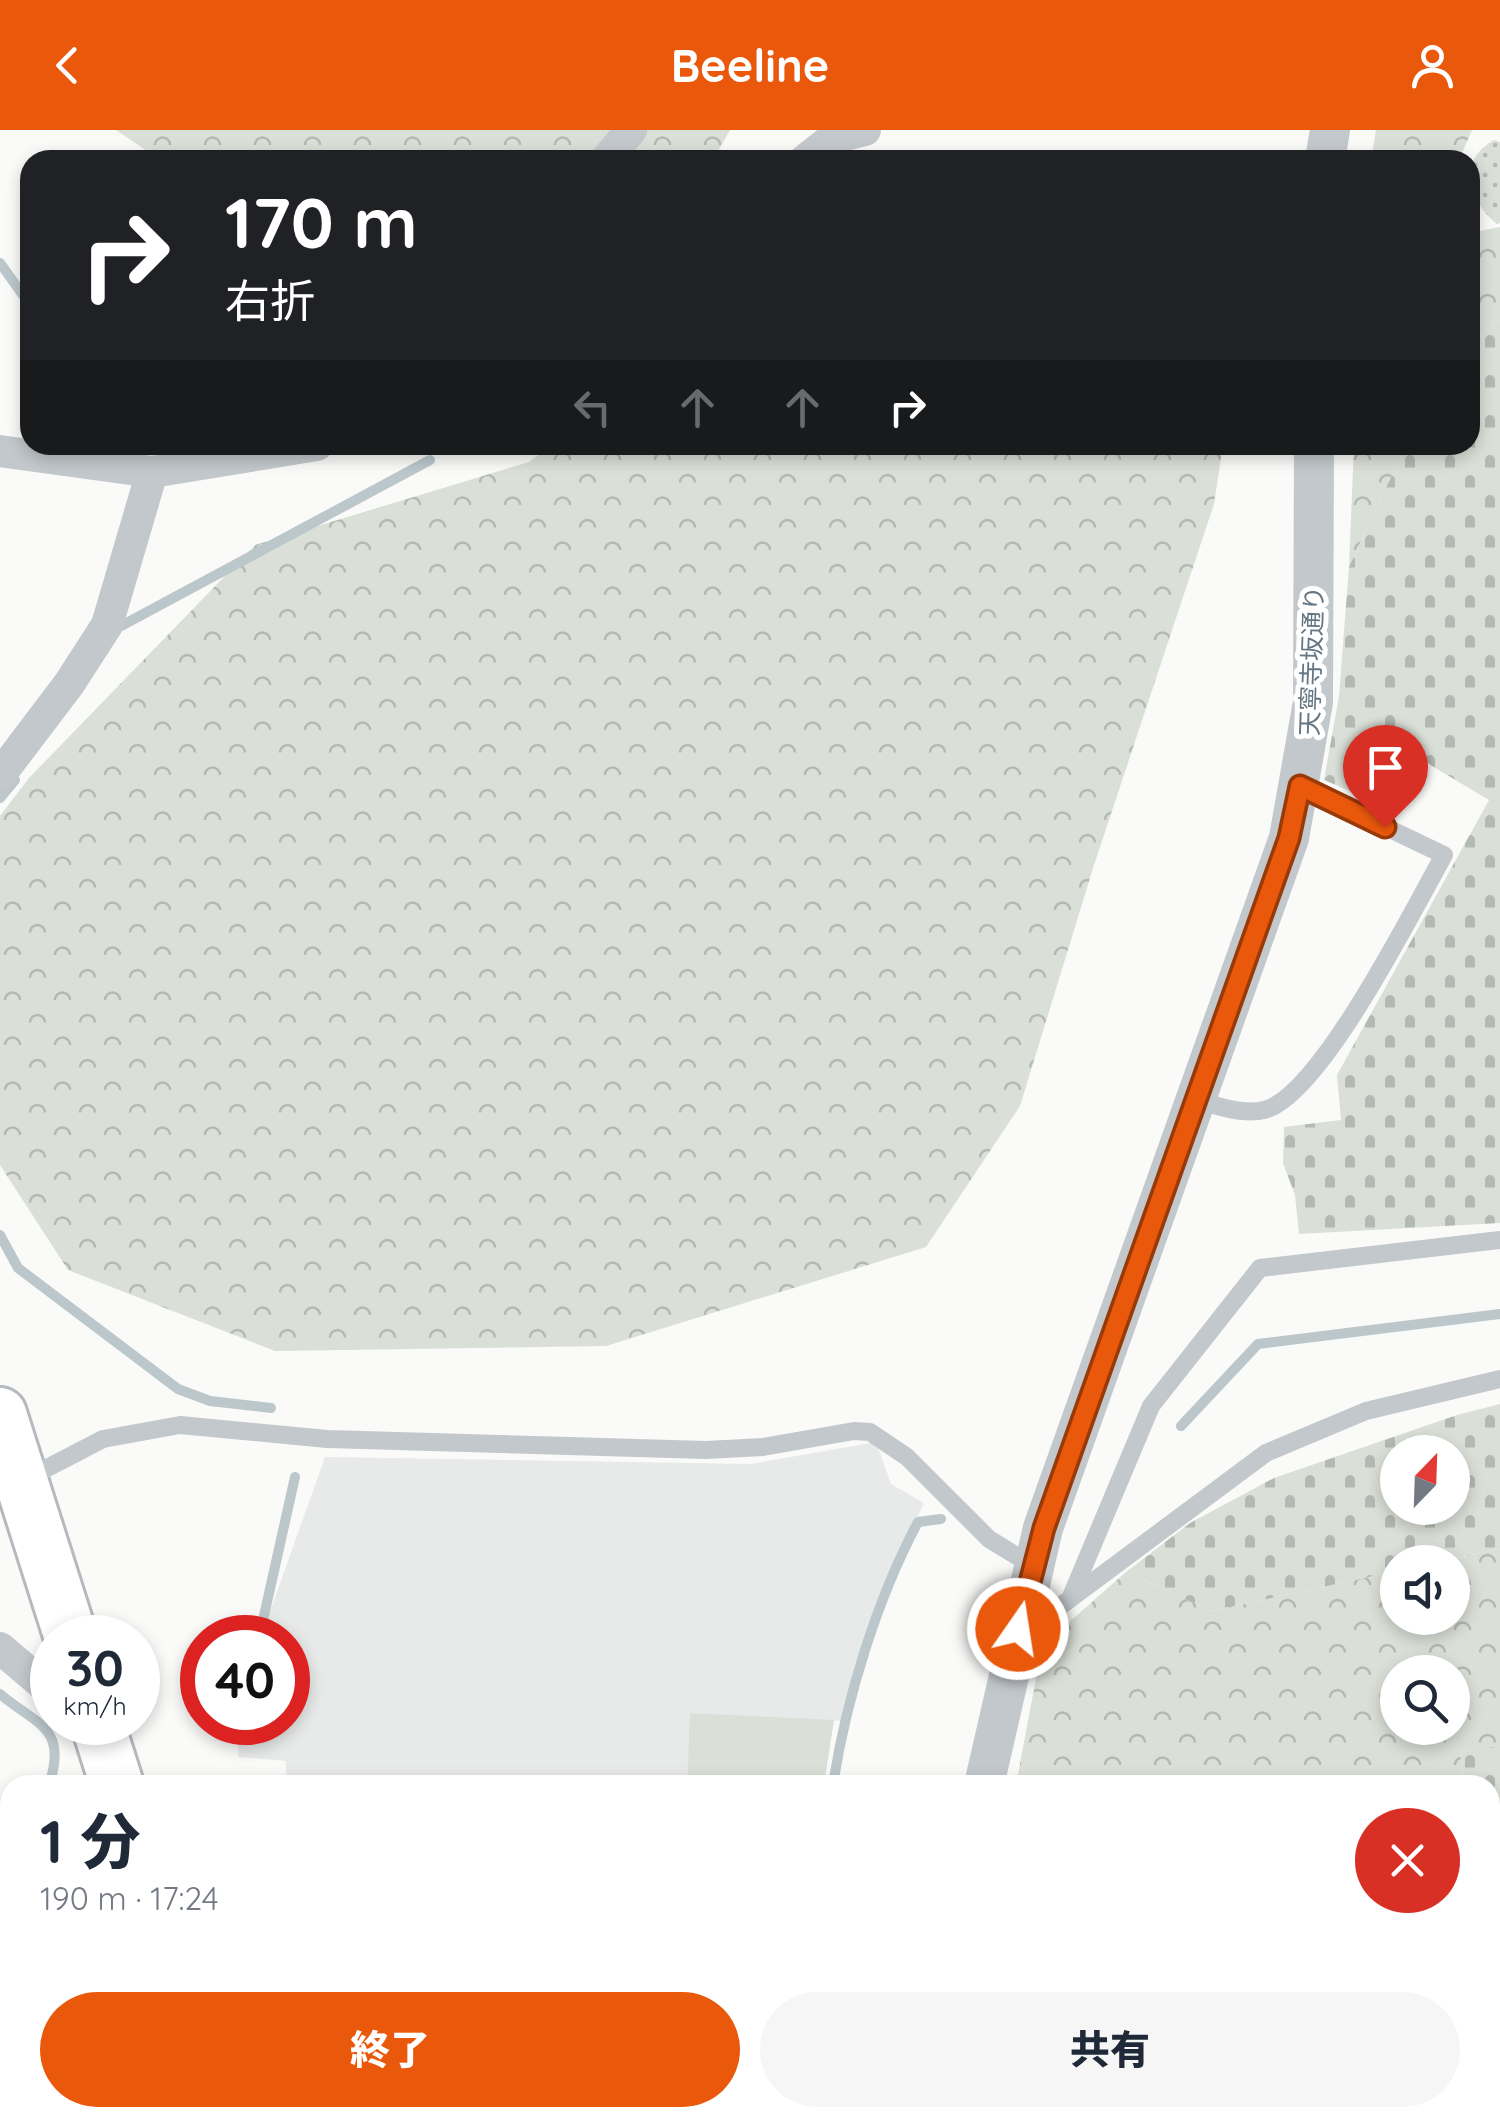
<!DOCTYPE html>
<html lang="ja">
<meta charset="utf-8">
<style>
body{margin:0;font-family:Quicksand,"Noto Sans JP",sans-serif;background:#f6f6f7;color:#1f2937;height:100vh;display:flex;flex-direction:column;font-size:38px;white-space:nowrap}
*{box-sizing:border-box;margin:0}
p{font-size:32px;color:#747a83}
.icon{flex:none;width:55px;height:55px;fill:none;stroke:currentColor;stroke-width:2;stroke-linecap:round;stroke-linejoin:round}
.map{position:relative;flex:1;overflow:hidden}
.sheet{position:absolute;left:0px;top:1645px;width:1500px;height:352px;display:flex;flex-direction:column;background:#fff;border-radius:30px 30px 0 0;box-shadow:0 5px 15px #0003}
.sheet>*{flex:none}
.hud{position:absolute;left:20px;top:20px;width:1460px;height:305px;border-radius:30px;box-shadow:0 5px 15px #0003;background:#202124;color:#fff;overflow:hidden}
.needle{width:65px;rotate:23deg}
.tools{position:absolute;left:1380px;top:1305px;display:grid;gap:20px}
.tools a{display:grid;place-items:center;width:90px;height:90px;border-radius:50%;background:#fff;box-shadow:0 5px 15px #0003;font-size:50px}
.speed{position:absolute;left:30px;top:1485px;display:flex;gap:20px;font-size:50px;font-weight:700;text-align:center}
.speed>*{display:grid;place-content:center;width:130px;height:130px;border-radius:50%;background:#fff;box-shadow:0 5px 15px #0003;line-height:1}
.speed small{font-size:25px;font-weight:400}
.speed .limit{border:15px solid #d22;background:#fff;color:#111}
.pin{position:absolute;display:grid;place-items:center;width:85px;height:85px;color:#fff;margin:-102px -42px;border-radius:50% 50% 50% 0;rotate:-45deg;box-shadow:0 0 10px #0007}
.pin .icon{rotate:45deg}
.me{position:absolute;width:110px;margin:-55px;rotate:13deg;stroke-linejoin:round;filter:drop-shadow(0 0 8px #0008)}
.turn{display:flex;align-items:center;gap:35px;height:210px;padding:0 40px;font-size:45px}
.turn .icon{width:130px;height:130px;stroke-width:2.5}
.turn b{display:block;font-size:70px;line-height:85px}
.lanes{display:flex;align-items:center;height:95px;padding:0 40px;background:#0003;justify-content:center;gap:50px;direction:ltr}
.lanes .off{opacity:.35}
.round{display:grid;place-items:center;flex:none;width:105px;height:105px;border-radius:52px;background:#f6f6f7}
.summary{display:flex;align-items:center;justify-content:space-between;height:170px;padding:0 40px}
h1{font-size:60px;font-weight:800;line-height:75px}
.cta{display:flex;gap:20px;margin-top:auto;padding:20px 40px}
.cta a{flex:1;height:115px;border-radius:60px;background:#ea580c;color:#fff;font-size:40px;font-weight:800;line-height:115px;text-align:center}
.cta a+a{background:#f6f6f7;color:#1f2937}
header{display:flex;justify-content:space-between;align-items:center;height:130px;padding:0 40px;background:#ea580c;color:#fff;font-size:45px;font-weight:800}
.map>svg:first-child{display:block}
.built{fill:#e8e9e9}
.grass{fill:url(#grass-dots)}
.forest{fill:url(#forest-crowns);fill-rule:evenodd}
.cemetery{fill:url(#cemetery-stones);fill-rule:evenodd}
.pitch{fill:#dadfd7}
.lines{fill:none;stroke-linecap:round;stroke-linejoin:round}
.stream{stroke:#bbc7cb;stroke-width:10}
.building{fill:url(#building-cross-hatch);stroke:#dcdcda;stroke-width:2.5}
.primary-casing{stroke:#b5babe;stroke-width:58}
.service{stroke:#c3c8cc;stroke-width:18}
.minor{stroke:#c3c8cc;stroke-width:32}
.tertiary{stroke:#c3c8cc;stroke-width:40}
.primary{stroke:#fff;stroke-width:52}
.route-casing{stroke:#983908;stroke-width:25}
.route{stroke:#ea580c;stroke-width:18}
.labels{text-anchor:middle;dominant-baseline:central;stroke-width:10;stroke-linejoin:round;paint-order:stroke}
.street-label{font-size:25px;fill:#657683;stroke:#fff}
</style>
<header><svg class="icon" aria-label="back" viewBox="0 0 24 24"><path d="M15 5l-7 7 7 7"/></svg>Beeline<svg class="icon" aria-label="person" viewBox="0 0 24 24"><circle cx="12" cy="8" r="4"/><path d="M4 21q1-7 8-7t8 7"/></svg></header>
<div class="map">
<svg width="1500" height="1996" viewBox="0 0 1500 1996">
<defs>
<pattern id="grass-dots" width="8" height="8" patternUnits="userSpaceOnUse" patternTransform="scale(2.5)"><rect width="8" height="8" fill="#dadfd7"/><path d="M2 2h.1M6 6h.1" fill="none" stroke="#b4b9b4" stroke-width="1.8" stroke-linecap="round"/></pattern>
<pattern id="forest-crowns" width="20" height="18" patternUnits="userSpaceOnUse" patternTransform="scale(2.5)"><rect width="20" height="18" fill="#dadfd7"/><path d="M2 6a3 3 0 1 1 6 0M12 15a3 3 0 1 1 6 0" fill="none" stroke="#b4b9b4"/></pattern>
<pattern id="cemetery-stones" width="16" height="16" patternUnits="userSpaceOnUse" patternTransform="scale(2.5)"><rect width="16" height="16" fill="#dadfd7"/><path d="M2 7V4a2 2 0 0 1 4 0v3zM10 15v-3a2 2 0 0 1 4 0v3z" fill="#b4b9b4"/></pattern>
<pattern id="building-cross-hatch" width="8" height="8" patternUnits="userSpaceOnUse" patternTransform="scale(2.5)"><rect width="8" height="8" fill="#aab3b9"/><path d="M0 0l8 8M0 8l8-8" fill="none" stroke="#8e969c"/></pattern>
</defs>
<rect width="100%" height="100%" fill="#fafaf8"/>
<!-- built -->
<path class="built" d="M876,1312L891,1354L924,1373L900,1425L843,1591L691,1583L687,1655H286V1631L238,1627L240,1593L288,1592V1508L261,1507L325,1327L751,1334Z
M555,1988H707L709,1996H555Z"/>
<!-- grass -->
<path class="grass" d="M1494,10L1500,12V93L1497,94C1468,71 1456,31 1494,10Z"/>
<!-- forest -->
<path class="forest" d="M116,0H730L713,30H150L147,21Z
M1376,0H1472L1459,30H1371Z
M1500,97V190L1470,213V103Z
M551,315H1223L1214,374L1094,735L1020,976L926,1117L606,1216L275,1221L68,1140L0,1035V686L29,648L255,415L529,332Z
M1354,315H1406L1349,437Z
M1500,1419V1616L1460,1621L1464,1655H1016L1042,1516L1126,1442L1211,1481L1397,1441L1398,1488H1452V1432H1439ZM1398,1542H1452V1598H1398Z
M1490,1848L1493,1873H1500V1996H1021L1016,1988H1490Z"/>
<!-- cemetery -->
<path class="cemetery" d="M1500,190V1093L1299,1104L1295,1065L1283,1033L1284,997L1341,990L1337,945L1489,670L1432,636L1410,619L1383,675L1324,650L1339,566L1349,437L1406,315H1470V213Z
M1500,1274V1419L1439,1432H1398L1397,1441L1211,1481L1126,1442L1190,1393L1274,1348L1457,1285ZM1398,1322H1452V1378H1398Z
M1500,1616V1873L1493,1874L1490,1848V1655H1464L1460,1621Z"/>
<!-- pitch -->
<path class="pitch" d="M690,1583L834,1590L824,1655H687Z"/>
<g class="lines">
<!-- stream -->
<path class="stream" d="M0,133L30,175
M121,496L430,330
M0,668L15,650
M0,1105L18,1138L178,1259L210,1271L271,1278
M1181,1296L1258,1214L1500,1184
M259,1508L295,1347
M0,1564C37,1595 68,1597 49,1655
M833,1655C846,1569 877,1469 918,1392L941,1389
M0,1723L10,1710
M0,1795L10,1806
M795,1988V1996
M399,1996L401,1988"/>
</g>
<!-- building -->
<path class="building" d="M469,1988H514L515,1996H406Z"/>
<g class="lines">
<defs>
<path id="primary" d="M0,1284L71,1508
M97,1592L117,1655
M218,1988L221,1996"/>
</defs>
<!-- primary casing -->
<use href="#primary" class="primary-casing"/>
<!-- service -->
<path class="service" d="M1196,969C1215,976 1244,985 1264,980C1320,967 1414,778 1444,725L1300,656
M26,1349L103,1309L180,1295L327,1309L706,1320L763,1317L854,1301L870,1302L907,1327L989,1409L1033,1436
M1070,1469L1151,1276L1260,1138L1500,1110
M1023,1497L1047,1486L1266,1323L1366,1281L1500,1249"/>
<!-- minor -->
<path class="minor" d="M606,30L631,0
M805,30L833,8L865,0
M0,321L152,342L317,315
M0,645L69,554L107,495L152,342
M0,1518L52,1562
M547,1996V1988"/>
<!-- tertiary -->
<path class="tertiary" d="M1325,30L1330,0
M984,1655L1043,1398L1289,708L1313,572L1314,315
M881,1996L884,1988"/>
<!-- primary -->
<use href="#primary" class="primary"/>
</g>
<g class="lines">
<defs>
<path id="route" d="M1018,1499L1044,1398L1289,708L1300,656L1385,697"/>
</defs>
<!-- route casing -->
<use href="#route" class="route-casing"/>
<!-- route -->
<use href="#route" class="route"/>
</g>
<g class="labels">
<!-- street labels -->
<g class="street-label">
<text transform="translate(1311 531) rotate(-88)">天寧寺坂通り</text>
</g>
</g>
</svg>
<div class="tools">
<a><svg class="needle" viewBox="-14 -14 28 28"><path d="M0-13l5 13h-10z" fill="#e53935"/><path d="M0 13l5-13h-10z" fill="#747a83"/></svg></a>
<a><svg class="icon" aria-label="sound" viewBox="0 0 24 24"><path d="M4 9h4l5-4v14l-5-4H4zM17 9q2 3 0 6"/></svg></a>
<a><svg class="icon" aria-label="search" viewBox="0 0 24 24"><circle cx="10" cy="10" r="6"/><path d="M15 15l6 6"/></svg></a>
</div>
<div class="speed"><div>30<small>km/h</small></div><div class="limit">40</div></div>
<div class="pin" style="left:1385px;top:697px;background:#d93025"><svg class="icon" aria-label="arrive" viewBox="0 0 24 24"><path d="M6 21V4h12l-3 4 3 4H6"/></svg></div>
<svg class="me" style="left:1018px;top:1499px" viewBox="-20 -20 40 40"><circle r="17" fill="#ea580c" stroke="#fff" stroke-width="3"/><path d="M0-11L8 9 0 5-8 9z" fill="#fff"/></svg>
<div class="hud">
<div class="turn"><svg class="icon" aria-label="right" viewBox="0 0 24 24"><path d="M7 20v-9h11M14 6l5 5-5 5"/></svg><div><b>170 m</b>右折</div></div>
<div class="lanes"><svg class="icon off" aria-label="left" viewBox="0 0 24 24"><path d="M17 20v-9H6M10 6l-5 5 5 5"/></svg><svg class="icon off" aria-label="ahead" viewBox="0 0 24 24"><path d="M12 20V5M6 11l6-6 6 6"/></svg><svg class="icon off" aria-label="ahead" viewBox="0 0 24 24"><path d="M12 20V5M6 11l6-6 6 6"/></svg><svg class="icon" aria-label="right" viewBox="0 0 24 24"><path d="M7 20v-9h11M14 6l5 5-5 5"/></svg></div>
</div>
<section class="sheet">
<div class="summary"><div><h1>1 分</h1><p>190 m · 17:24</p></div><a class="round" style="background:#d93025;color:#fff"><svg class="icon" aria-label="close" viewBox="0 0 24 24"><path d="M6 6l12 12M18 6L6 18"/></svg></a></div>
<div class="cta"><a>終了</a><a>共有</a></div>
</section>
</div>
